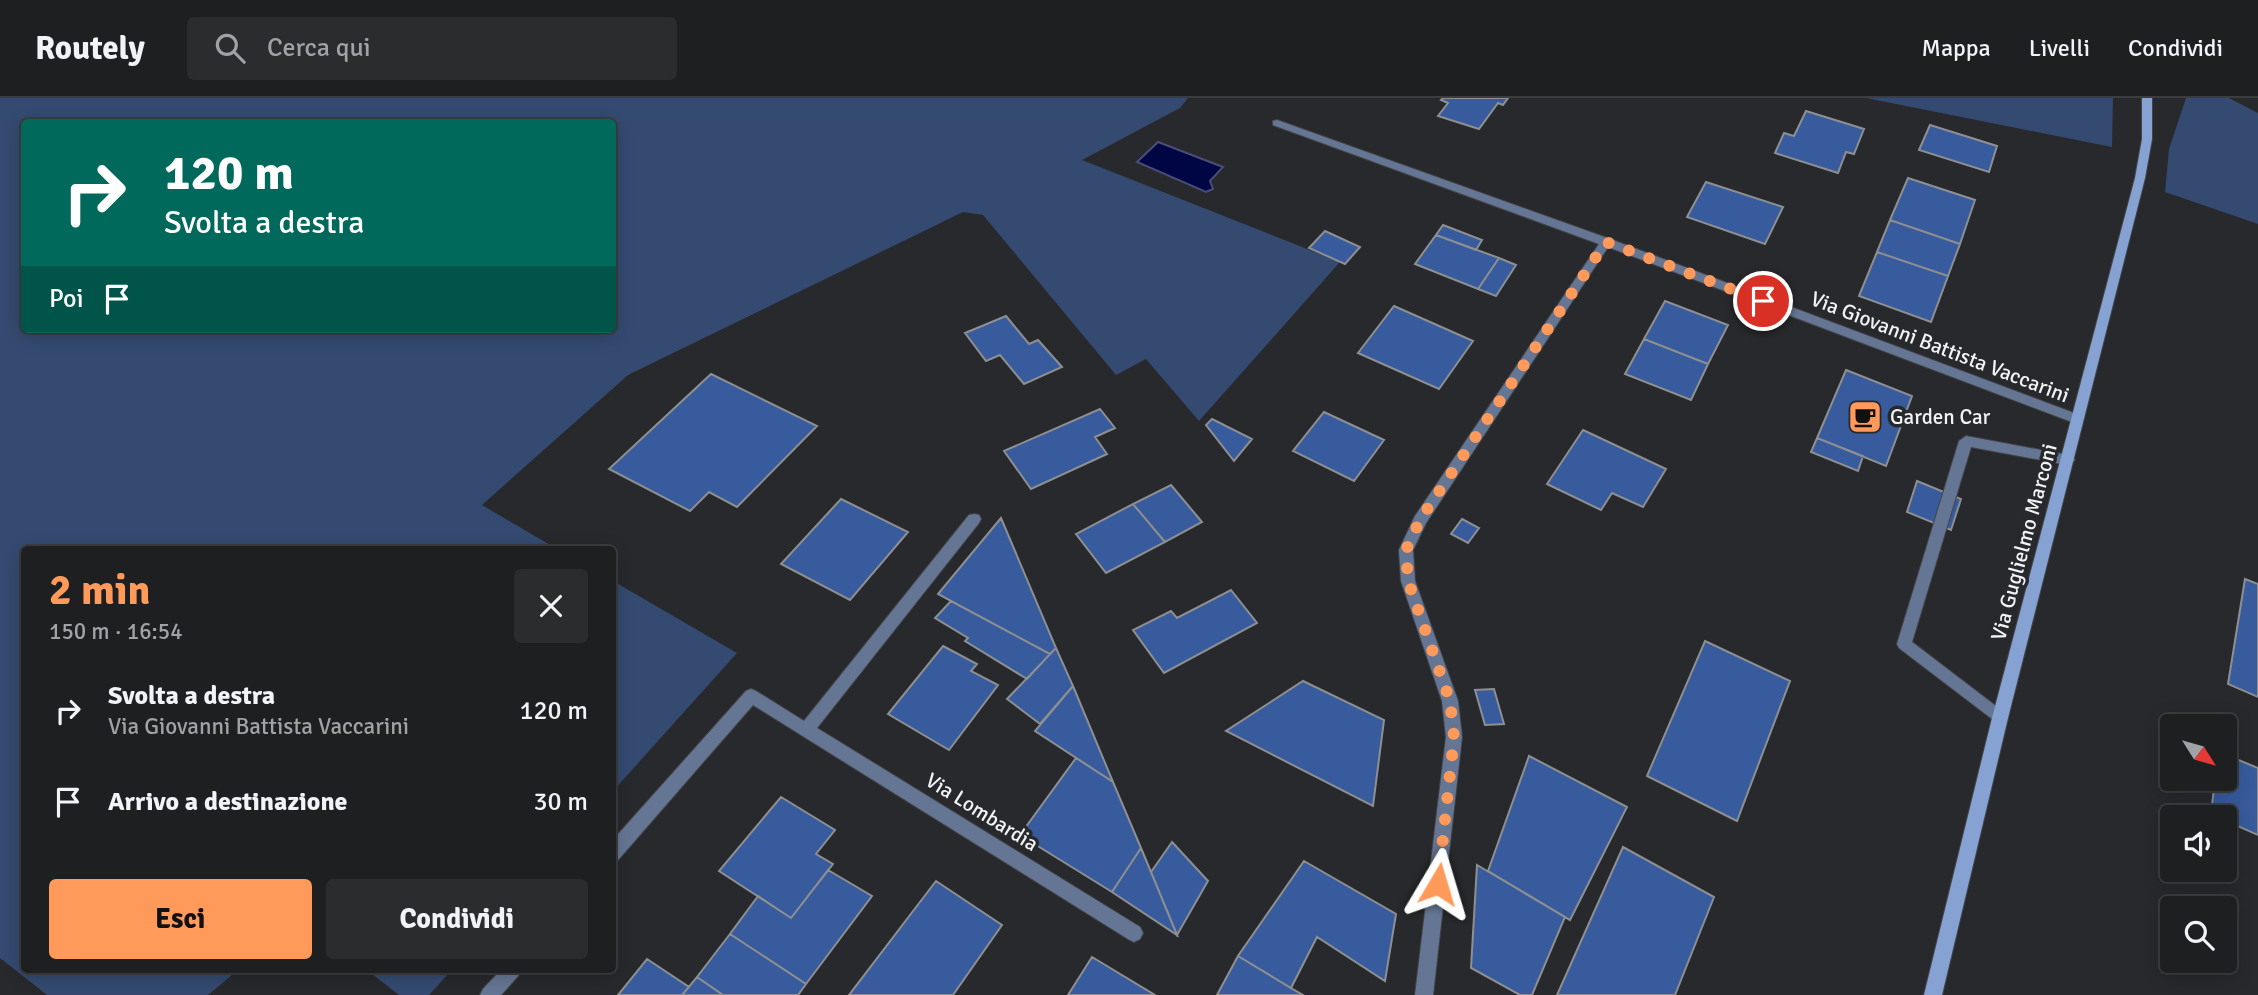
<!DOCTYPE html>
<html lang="it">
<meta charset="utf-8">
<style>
body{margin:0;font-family:Signika,sans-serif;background:#2b2c2e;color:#f1f3f6;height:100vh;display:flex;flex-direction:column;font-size:26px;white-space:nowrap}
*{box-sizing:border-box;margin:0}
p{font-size:23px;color:#a1a2a5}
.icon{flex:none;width:38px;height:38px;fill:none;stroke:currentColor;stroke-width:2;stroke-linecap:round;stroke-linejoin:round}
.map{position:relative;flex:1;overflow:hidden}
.panel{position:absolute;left:21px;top:448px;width:595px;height:427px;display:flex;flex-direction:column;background:#1e1f21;border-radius:7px;box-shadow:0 4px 18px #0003,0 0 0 2px #3c3d3f}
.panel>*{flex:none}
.top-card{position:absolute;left:21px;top:21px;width:595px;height:214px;border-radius:7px;box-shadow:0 4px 18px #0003,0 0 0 2px #3c3d3f;background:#00695c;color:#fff;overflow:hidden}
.needle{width:46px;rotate:127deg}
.fabs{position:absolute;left:2160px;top:616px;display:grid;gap:14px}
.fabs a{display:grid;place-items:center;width:77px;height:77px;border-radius:7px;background:#1e1f21;box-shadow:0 4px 18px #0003,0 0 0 2px #3c3d3f;font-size:35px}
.pin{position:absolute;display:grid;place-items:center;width:60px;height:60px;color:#fff;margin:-30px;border:4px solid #fff;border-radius:50%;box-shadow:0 2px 7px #0007}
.me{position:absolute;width:77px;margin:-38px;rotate:7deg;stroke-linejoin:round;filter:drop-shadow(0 0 5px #0008)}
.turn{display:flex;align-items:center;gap:24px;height:147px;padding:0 28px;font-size:32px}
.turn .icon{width:91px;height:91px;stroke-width:2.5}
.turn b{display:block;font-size:49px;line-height:60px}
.then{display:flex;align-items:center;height:66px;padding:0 28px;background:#0003;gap:14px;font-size:26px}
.round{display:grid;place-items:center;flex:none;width:74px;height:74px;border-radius:7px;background:#2b2c2e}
.summary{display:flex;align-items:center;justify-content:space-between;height:119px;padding:0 28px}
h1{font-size:42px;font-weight:700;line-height:52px;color:#ff9a5b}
.button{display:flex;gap:14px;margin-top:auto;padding:14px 28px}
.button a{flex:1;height:80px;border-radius:7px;background:#ff9a5b;color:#111;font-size:28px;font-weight:700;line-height:80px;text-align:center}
.button a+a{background:#2b2c2e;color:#f1f3f6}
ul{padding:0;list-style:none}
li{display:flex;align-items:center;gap:21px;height:91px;padding:0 28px}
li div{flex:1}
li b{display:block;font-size:26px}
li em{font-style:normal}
header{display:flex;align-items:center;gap:42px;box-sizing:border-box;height:98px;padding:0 35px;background:#1e1f21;border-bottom:2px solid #3c3d3f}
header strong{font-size:33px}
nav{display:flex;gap:38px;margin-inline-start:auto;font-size:24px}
.search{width:490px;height:63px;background:#2b2c2e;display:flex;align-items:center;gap:18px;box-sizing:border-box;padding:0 24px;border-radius:7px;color:#a1a2a5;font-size:26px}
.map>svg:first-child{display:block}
.green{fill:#344a70;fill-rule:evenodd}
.water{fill:#000643;stroke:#494d78;stroke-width:2}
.building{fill:#375b9d;stroke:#8d8f91;stroke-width:2}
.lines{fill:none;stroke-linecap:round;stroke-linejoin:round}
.service-casing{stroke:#444548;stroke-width:2}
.minor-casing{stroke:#444548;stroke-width:2}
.secondary-casing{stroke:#444548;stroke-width:2}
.service{fill:#657694;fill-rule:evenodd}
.minor{fill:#657694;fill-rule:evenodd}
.secondary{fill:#86a2d2;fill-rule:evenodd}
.route{stroke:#ff9a5b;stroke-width:12;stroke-dasharray:0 21.6}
.labels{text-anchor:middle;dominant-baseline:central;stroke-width:7;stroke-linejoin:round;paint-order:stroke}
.street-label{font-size:21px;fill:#f2f3f5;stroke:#28292c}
.poi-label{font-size:21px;fill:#f2f3f5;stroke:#28292c;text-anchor:start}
</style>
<header>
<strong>Routely</strong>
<div class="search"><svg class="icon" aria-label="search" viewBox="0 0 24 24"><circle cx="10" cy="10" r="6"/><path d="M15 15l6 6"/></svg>Cerca qui</div>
<nav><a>Mappa</a><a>Livelli</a><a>Condividi</a></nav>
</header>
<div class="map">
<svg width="2258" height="897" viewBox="0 0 2258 897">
<rect width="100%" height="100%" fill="#28292c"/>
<!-- green -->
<path class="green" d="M0,0H1188L1180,10L1082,62L1340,164L1199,323L1146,261L1116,277L983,117L963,114L628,277L482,407L557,451L24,452V872H238L208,897H47L0,860ZM24,24H612V231H24Z
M1866,0H2113L2112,49Z
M2186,0H2229L2258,15V126L2165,94L2169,51Z
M613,483L737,555L613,693Z
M367,872H452L429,897H399Z"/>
<!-- water -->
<path class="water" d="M1158,44L1223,69L1210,83L1213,91L1206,94L1137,64Z"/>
<!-- building -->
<path class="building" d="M1443,0H1508L1503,7L1498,5L1479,31L1438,18L1448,5L1441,2Z
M1806,13L1864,31L1854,56L1846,54L1838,75L1775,55L1784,35L1794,38Z
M1930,27L1997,48L1989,74L1919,52Z
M1908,80L1975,102L1960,146L1890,122Z
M1706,84L1783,109L1765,146L1687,119Z
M1890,122L1960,146L1948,178L1877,154Z
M1443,127L1482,142L1476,152L1436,137Z
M1325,133L1360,149L1345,166L1309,150Z
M1436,137L1499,160L1478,191L1415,166Z
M1877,154L1948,178L1931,224L1859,198Z
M1499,160L1516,167L1496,198L1478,191Z
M1665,203L1728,227L1708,266L1644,241Z
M1394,208L1473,243L1439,291L1358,255Z
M1006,218L1029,246L1038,242L1062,269L1024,286L1000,257L986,263L965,235Z
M1644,241L1708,266L1691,302L1625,276Z
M1846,272L1912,298L1886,368L1817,340Z
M711,276L817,328L737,409L709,394L690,413L609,371Z
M1100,311L1115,330L1095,339L1107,356L1031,391L1004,353Z
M1324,314L1384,342L1354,383L1293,353Z
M1212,321L1252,341L1234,363L1206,327Z
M1583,332L1666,371L1643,409L1612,395L1601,412L1547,386Z
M1817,340L1863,358L1858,373L1811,354Z
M1917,383L1961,401L1951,432L1907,414Z
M1171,387L1202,424L1165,444L1133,406Z
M841,401L908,434L850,502L781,466Z
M1133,406L1165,444L1106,475L1076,436Z
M1001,420L1056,550L1050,556L938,496Z
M1462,421L1479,430L1468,445L1451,436Z
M2245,481L2258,486V599L2228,586Z
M1231,492L1257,525L1164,575L1133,532L1171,513L1177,520Z
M951,503L1050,556L1027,581L965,543L968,540L935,520Z
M1705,543L1790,583L1737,723L1647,678Z
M943,548L977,566L971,573L998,587L949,652L888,616Z
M1056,550L1073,588L1040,626L1007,601Z
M1303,583L1384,622L1373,708L1226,633Z
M1073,588L1113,684L1035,633Z
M1494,591L1504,626L1485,627L1475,592Z
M2224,656L2258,670V737L2224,722V719L2211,716L2215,681H2224Z
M1529,658L1627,709L1570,822L1488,773Z
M1076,660L1113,684L1141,750L1112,794L1020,737Z
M781,699L835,732L816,756L833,766L791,820L719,773Z
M1172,744L1208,783L1177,837L1151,774Z
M1623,749L1714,799L1675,897H1557Z
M1141,750L1151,774L1177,837L1112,794Z
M1304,763L1396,816L1385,883L1317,839L1291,890L1238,858Z
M1477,767L1565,819L1532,897H1520L1471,870Z
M828,772L872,798L806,886L730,836L758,798L791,820Z
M936,783L1002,827L953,897H849Z
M730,836L806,886L798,897H723L697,879Z
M1238,858L1291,890L1303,897H1217Z
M1092,859L1155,897H1068Z
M647,861L689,889L682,897H618Z
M697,879L723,897H682Z"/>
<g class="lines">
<defs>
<path id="service" d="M1966,338L2068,357L2075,362L2068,367L1971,349L1912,544L2005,615L2008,620L2005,625L2000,627L1899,550L1897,546L1959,343Z"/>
<path id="minor" d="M1277,22L1610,141L2082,318L2083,321L2082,324H2072L1608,149L1426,425L1413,452L1415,483L1458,603L1462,639L1433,897H1415L1446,639L1442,603L1401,483L1399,452L1415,418L1599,146L1273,27V23Z
M974,416L979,417L981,421L979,425L817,630L1140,829L1143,835L1140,841L1134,844L1128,841L753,607L618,762L612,764V743L746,593L751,591L756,593L804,623L969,417Z
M501,872H521L518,878L501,897H480L483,891Z"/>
<path id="secondary" d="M2142,0H2152V41L2145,80L2008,620L1942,897H1924L1992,620L2135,80L2142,41Z"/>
</defs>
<!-- service casing -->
<use href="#service" class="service-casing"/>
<!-- minor casing -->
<use href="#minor" class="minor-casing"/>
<!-- secondary casing -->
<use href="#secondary" class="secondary-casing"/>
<!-- service -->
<use href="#service" class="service"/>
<!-- minor -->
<use href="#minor" class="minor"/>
<!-- secondary -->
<use href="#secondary" class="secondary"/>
</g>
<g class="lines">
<!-- route -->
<path class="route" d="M1438,786L1454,639L1450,603L1408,483L1406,452L1420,422L1606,144L1763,203"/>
</g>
<!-- icons -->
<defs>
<symbol id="cafe-square" viewBox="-11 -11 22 22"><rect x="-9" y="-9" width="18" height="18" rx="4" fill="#ff9a5b" stroke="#28292c"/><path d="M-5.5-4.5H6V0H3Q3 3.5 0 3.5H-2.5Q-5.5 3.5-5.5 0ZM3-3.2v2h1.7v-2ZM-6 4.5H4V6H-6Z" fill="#111"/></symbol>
</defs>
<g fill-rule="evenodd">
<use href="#cafe-square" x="1846" y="300" width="38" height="38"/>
</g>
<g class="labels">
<!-- street labels -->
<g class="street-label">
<text transform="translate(1940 249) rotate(21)">Via Giovanni Battista Vaccarini</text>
<text transform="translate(2024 444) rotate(-75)">Via Guglielmo Marconi</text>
<text transform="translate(982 714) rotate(32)">Via Lombardia</text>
</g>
<!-- poi labels -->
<g class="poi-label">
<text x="1890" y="319">Garden Car</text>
</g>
</g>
</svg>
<div class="fabs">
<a><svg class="needle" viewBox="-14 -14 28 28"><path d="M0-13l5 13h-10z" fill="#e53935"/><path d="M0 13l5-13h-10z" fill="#a1a2a5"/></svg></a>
<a><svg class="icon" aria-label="sound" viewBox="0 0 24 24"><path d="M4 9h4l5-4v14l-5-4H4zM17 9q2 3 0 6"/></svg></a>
<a><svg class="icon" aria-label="search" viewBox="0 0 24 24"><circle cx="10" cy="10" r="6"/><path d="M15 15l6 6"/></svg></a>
</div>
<div class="pin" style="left:1763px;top:203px;background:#d93025"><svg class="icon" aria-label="arrive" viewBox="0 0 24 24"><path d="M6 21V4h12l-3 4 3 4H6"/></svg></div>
<svg class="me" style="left:1438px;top:786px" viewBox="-20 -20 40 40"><path d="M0-17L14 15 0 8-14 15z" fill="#ff9a5b" stroke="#fff" stroke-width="4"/></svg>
<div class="top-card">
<div class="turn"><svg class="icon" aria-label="right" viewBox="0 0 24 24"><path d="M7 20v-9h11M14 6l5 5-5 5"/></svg><div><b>120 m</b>Svolta a destra</div></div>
<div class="then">Poi<svg class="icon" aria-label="arrive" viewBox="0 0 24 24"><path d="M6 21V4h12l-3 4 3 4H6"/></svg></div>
</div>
<section class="panel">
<div class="summary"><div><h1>2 min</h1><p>150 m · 16:54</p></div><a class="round"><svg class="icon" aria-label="close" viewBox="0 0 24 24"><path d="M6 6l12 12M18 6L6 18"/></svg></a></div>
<ul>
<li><svg class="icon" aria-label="right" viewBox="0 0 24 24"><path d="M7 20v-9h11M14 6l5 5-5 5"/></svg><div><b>Svolta a destra</b><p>Via Giovanni Battista Vaccarini</p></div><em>120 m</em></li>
<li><svg class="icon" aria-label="arrive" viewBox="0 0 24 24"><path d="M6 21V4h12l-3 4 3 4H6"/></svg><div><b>Arrivo a destinazione</b></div><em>30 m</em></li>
</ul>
<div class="button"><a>Esci</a><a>Condividi</a></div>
</section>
</div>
